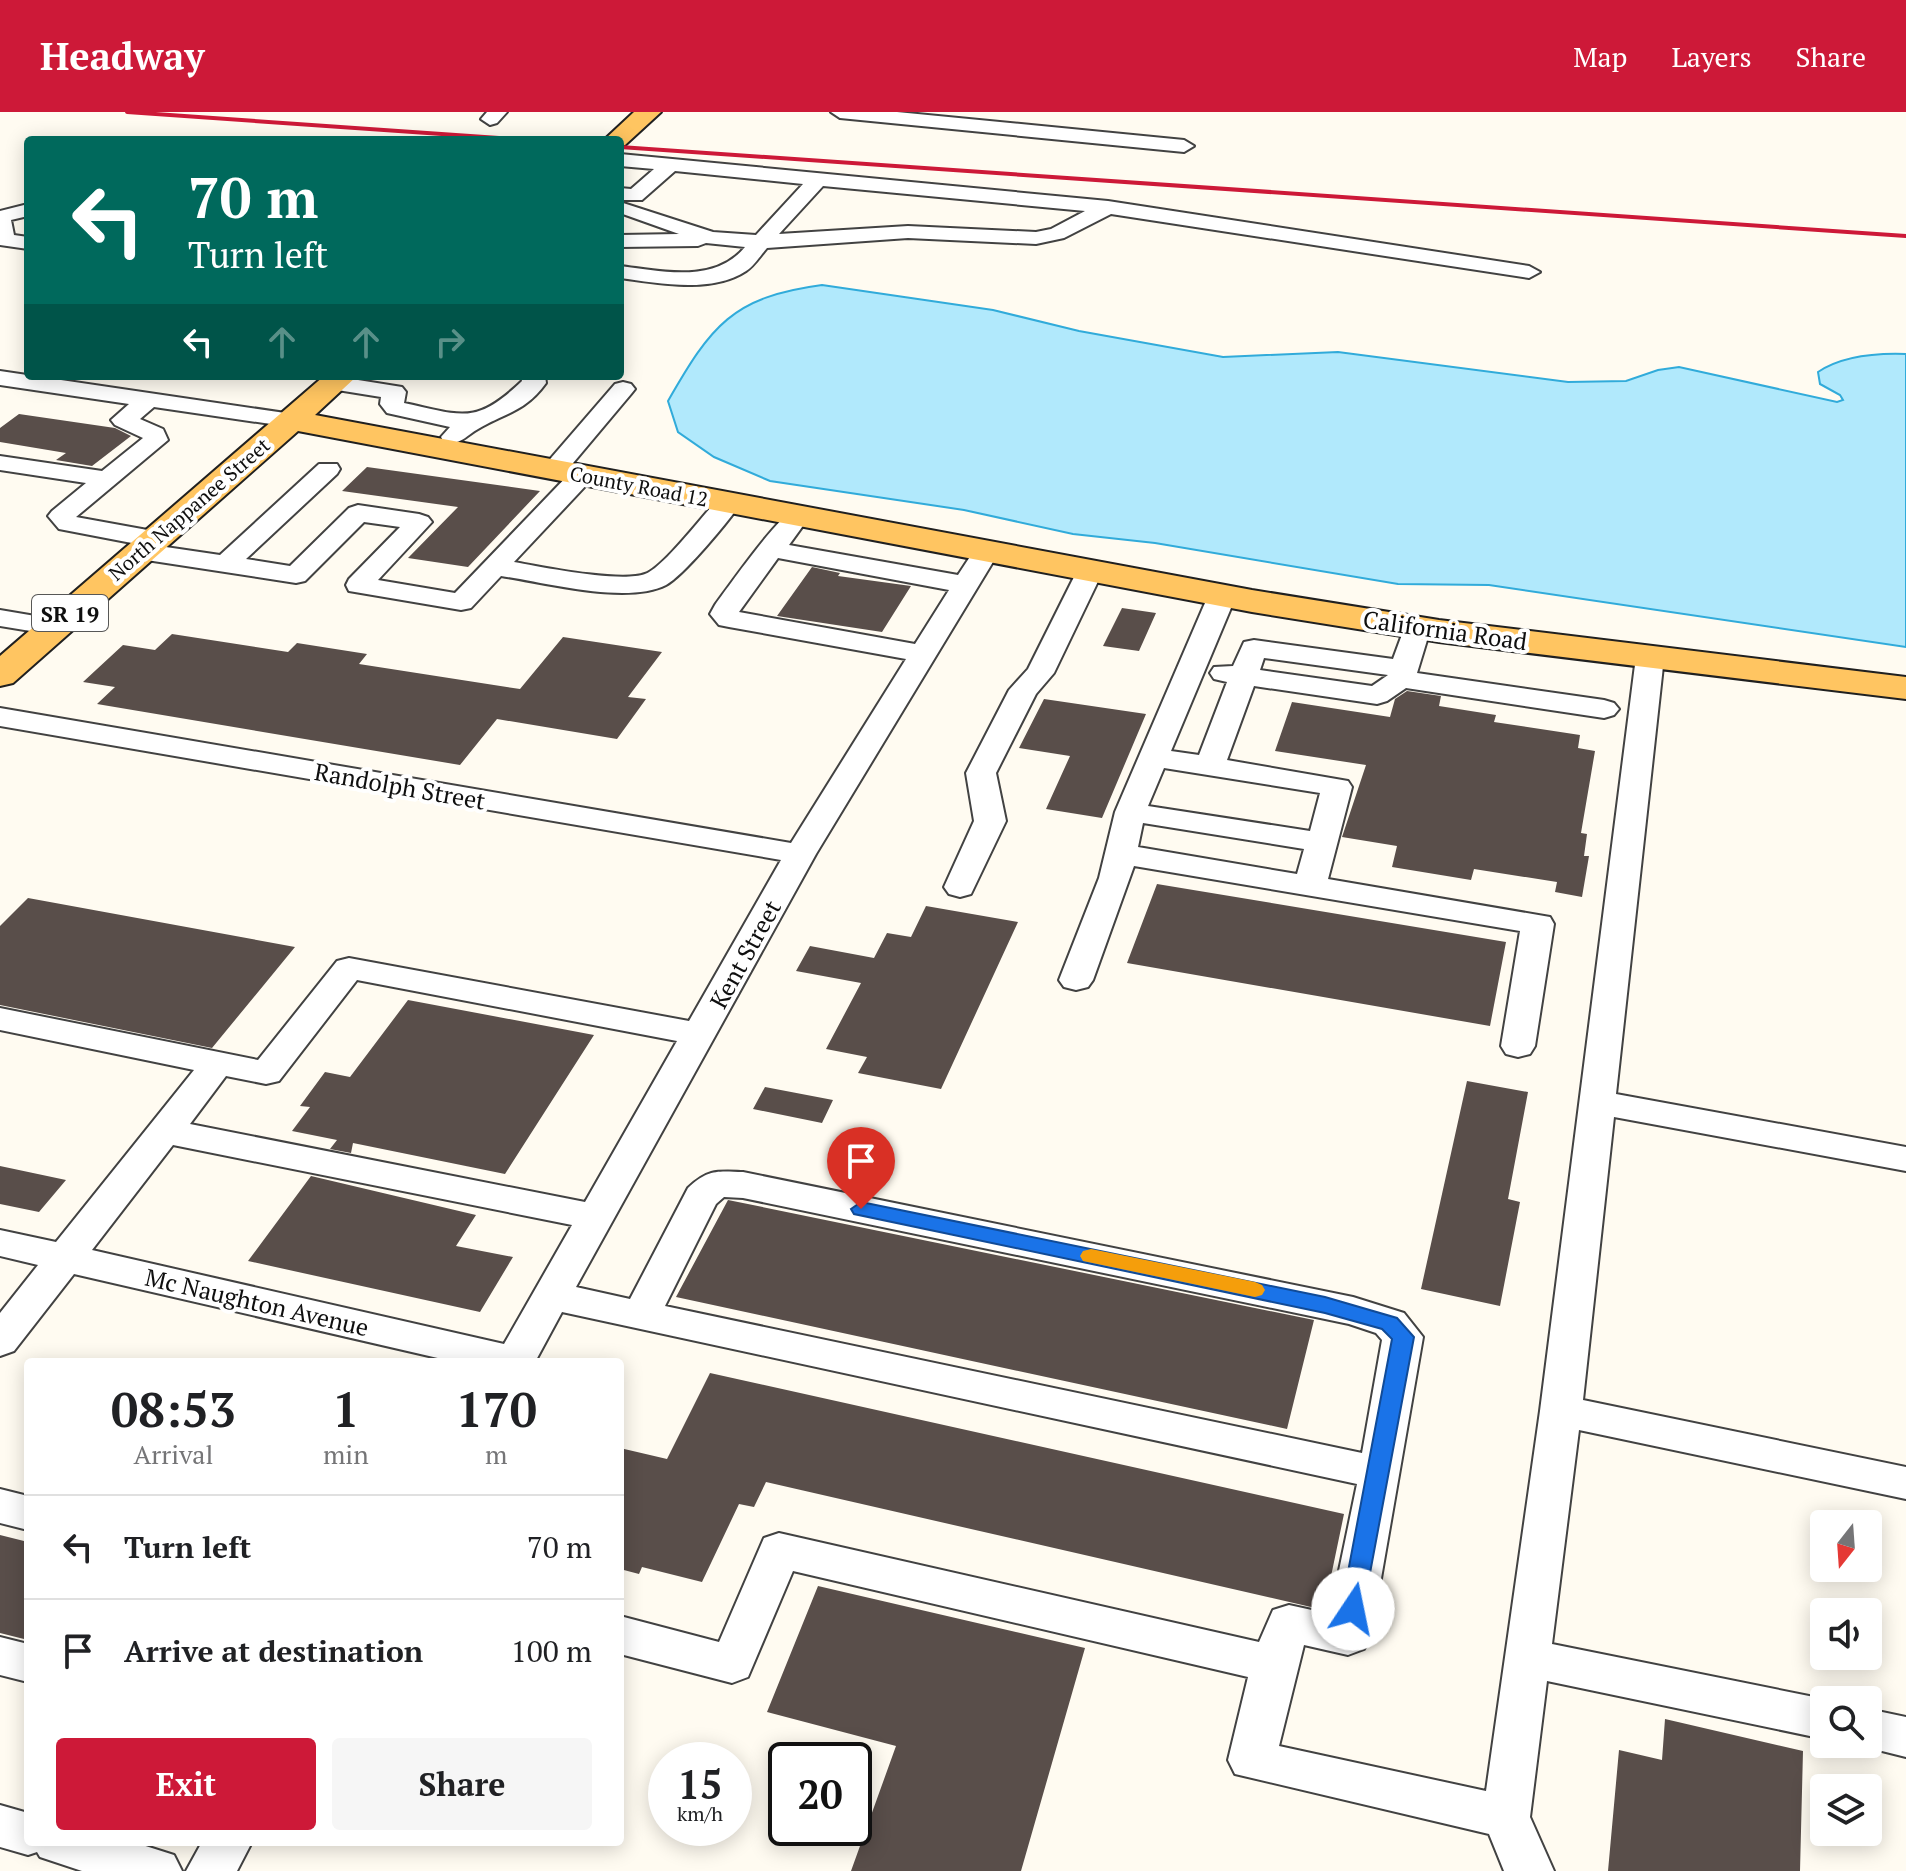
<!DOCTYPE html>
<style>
body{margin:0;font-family:"PT Serif",serif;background:#f6f6f6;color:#202124;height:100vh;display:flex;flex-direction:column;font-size:30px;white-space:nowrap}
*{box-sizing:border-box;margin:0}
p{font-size:26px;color:#757577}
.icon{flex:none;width:44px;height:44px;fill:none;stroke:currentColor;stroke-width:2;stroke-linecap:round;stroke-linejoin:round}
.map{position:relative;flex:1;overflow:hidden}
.side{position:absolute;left:24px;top:1246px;width:600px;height:488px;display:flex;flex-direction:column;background:#fff;border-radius:8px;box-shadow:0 4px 20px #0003}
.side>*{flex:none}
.guide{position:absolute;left:24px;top:24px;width:600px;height:244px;border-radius:8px;box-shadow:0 4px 20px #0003;background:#00695c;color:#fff;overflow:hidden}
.needle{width:52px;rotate:197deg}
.fabs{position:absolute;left:1810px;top:1398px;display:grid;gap:16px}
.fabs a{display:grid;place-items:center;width:72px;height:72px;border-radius:8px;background:#fff;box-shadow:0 4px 20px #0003;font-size:40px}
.speed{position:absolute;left:648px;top:1630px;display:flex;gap:16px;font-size:40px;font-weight:700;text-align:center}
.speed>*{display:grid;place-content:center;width:104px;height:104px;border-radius:50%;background:#fff;box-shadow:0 4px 20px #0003;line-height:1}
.speed small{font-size:20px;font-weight:400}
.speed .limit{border:4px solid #111;border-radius:12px;background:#fff;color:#111}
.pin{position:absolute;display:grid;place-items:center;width:68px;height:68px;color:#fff;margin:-82px -34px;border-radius:50% 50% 50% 0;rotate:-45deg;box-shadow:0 0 8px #0007}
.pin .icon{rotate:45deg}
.me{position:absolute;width:88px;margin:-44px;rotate:11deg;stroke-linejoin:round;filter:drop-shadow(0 0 6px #0008)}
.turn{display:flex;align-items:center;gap:28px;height:168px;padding:0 32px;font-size:36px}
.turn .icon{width:104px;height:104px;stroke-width:2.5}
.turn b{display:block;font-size:56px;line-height:68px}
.lanes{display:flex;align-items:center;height:76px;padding:0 32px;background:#0003;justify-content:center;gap:40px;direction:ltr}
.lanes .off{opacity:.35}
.eta{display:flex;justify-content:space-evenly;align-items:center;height:136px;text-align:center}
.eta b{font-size:48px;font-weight:600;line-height:56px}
.action{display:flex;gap:16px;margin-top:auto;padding:16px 32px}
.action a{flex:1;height:92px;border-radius:8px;background:#cd1938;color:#fff;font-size:32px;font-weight:600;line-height:92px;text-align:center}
.action a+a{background:#f6f6f6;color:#202124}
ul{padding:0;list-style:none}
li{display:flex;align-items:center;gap:24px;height:104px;padding:0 32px;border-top:2px solid #e0e0e0}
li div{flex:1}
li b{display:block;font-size:30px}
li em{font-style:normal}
header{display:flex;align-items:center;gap:48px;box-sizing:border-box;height:112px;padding:0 40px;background:#cd1938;color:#fff}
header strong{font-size:38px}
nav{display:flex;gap:44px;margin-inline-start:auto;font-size:28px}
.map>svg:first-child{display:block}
.water{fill:#b1e9fc;stroke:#31abda;stroke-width:2}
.building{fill:#594e4a}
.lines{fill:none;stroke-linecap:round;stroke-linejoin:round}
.minor-casing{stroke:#424242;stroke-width:4}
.major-casing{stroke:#202020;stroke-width:4}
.minor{fill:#fff;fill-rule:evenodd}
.major{fill:#ffc561;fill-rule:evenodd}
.rail{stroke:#cd1938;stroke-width:4}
.route{fill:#1a73e8;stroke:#114b97;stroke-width:2}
.slow{fill:#f59e0b}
.labels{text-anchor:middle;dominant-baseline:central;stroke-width:8;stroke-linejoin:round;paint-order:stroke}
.far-street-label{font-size:20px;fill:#0f0f0f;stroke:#fff}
.shield{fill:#fff;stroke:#575757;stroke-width:2}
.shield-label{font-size:22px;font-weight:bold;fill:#0f0f0f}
.street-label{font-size:24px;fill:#0f0f0f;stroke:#fff}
</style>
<header>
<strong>Headway</strong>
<nav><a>Map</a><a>Layers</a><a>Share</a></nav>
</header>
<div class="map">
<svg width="1906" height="1759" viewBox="0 0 1906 1759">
<rect width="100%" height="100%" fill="#fffbf1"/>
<!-- water -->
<path class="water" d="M822,173L993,198L1079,219L1223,245L1338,240L1568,270L1626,269L1658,258L1679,255L1837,290L1843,288L1840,283L1820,272L1818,260C1842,244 1878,241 1906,242V535L1489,473L1398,472L1155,431L1073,422L964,398L770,369L714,345L678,320L668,289C711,214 732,185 822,173Z"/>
<!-- building -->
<path class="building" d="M19,302L115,316L131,324L92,354L56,348L66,341L0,330V316Z
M367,355L540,379L468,455L408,446L458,395L342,379Z
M812,455L840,461L838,464L911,474L882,520L777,504Z
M1122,496L1156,501L1139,539L1103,534Z
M172,522L288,540L297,531L367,542L359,552L520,577L563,525L662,540L628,585L646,587L617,627L497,607L460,653L97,592L115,575L83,570L123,533L155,538Z
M1407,579L1441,584L1439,594L1496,603L1494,610L1580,623L1578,636L1595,639L1581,721L1587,722L1584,744H1589L1582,785L1555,780L1557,770L1474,757L1471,768L1392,755L1397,734L1342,725L1366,653L1275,639L1292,590L1390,605L1395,587Z
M1044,587L1146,602L1102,706L1046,697L1070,644L1019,636Z
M1157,772L1506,830L1490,914L1127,851Z
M28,786L295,835L212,936L0,893V814Z
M926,794L1018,810L941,977L858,961L867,945L826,937L861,871L796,859L810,834L874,846L887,821L911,825Z
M408,888L594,923L505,1062L353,1031L351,1041L330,1037L337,1028L292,1019L310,995L300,994L325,960L350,965Z
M1467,969L1528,980L1508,1087L1520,1090L1500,1194L1421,1177Z
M765,975L833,988L822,1011L753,997Z
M0,1054L66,1068L39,1100L0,1092Z
M311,1064L476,1103L456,1134L513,1145L480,1200L248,1149Z
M728,1088L1314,1208L1287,1317L676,1185Z
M710,1261L1344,1402L1324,1498L766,1370L754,1395L739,1392L702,1470L642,1455L639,1462L620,1457V1336L667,1347Z
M0,1423L28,1430V1528L0,1521Z
M818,1474L1085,1536L1021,1759H851L896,1634L767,1600Z
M1665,1607L1803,1639L1800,1759H1608L1619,1638L1662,1648Z"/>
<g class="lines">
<defs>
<path id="minor" d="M487,0H507L497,11L490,13L481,7Z
M831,0H897L1184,28L1194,34L1184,40L840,6Z
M620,42L1108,89L1529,154L1540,160L1529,166L1111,102L1064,126L1036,132L908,126L767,136C760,144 754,154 746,159C711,182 658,171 620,166V154C662,159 715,172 745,135L706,131L698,134L620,135V123L679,122L620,101V90L713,120L756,123L803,72L675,59L642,88H620V76L631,77L654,57L620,54ZM823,74L1085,99L1051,117L1036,120L908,114L779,122Z
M28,92V104L11,108L14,123L28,125V137L0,133V99Z
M0,259L299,303L303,308L299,313L291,315L154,295L140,307L163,317L168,328L76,405L164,421L168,427L159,434L220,443L319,352H337L340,357L337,362L246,447L290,454L349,396L358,393L419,402L428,405L432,410L378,468L455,481L573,358H591L594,363L591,368L514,450C542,455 620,471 645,462C663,456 704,402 719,386H737L741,391C728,410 684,463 666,473C627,493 543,470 501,464L471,496L461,498L349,479L346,473L349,467L400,415L364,410L305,469L296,471L140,447L131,445L127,439L131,433L137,432L59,417L48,404L52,399L86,371L0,358V344L102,359L143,326L115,313L111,308L129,292L0,273Z
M333,264L402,275L406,280L404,291C462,303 475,314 522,269L521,264H545L546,271C525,300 505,301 478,317C465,324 461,334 444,330L441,325L450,315L387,301L380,292L381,285L325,276L321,271L325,266Z
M623,270L631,272L635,277L631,282L563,363H545L542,358L545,353L615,272Z
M797,396L806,399L810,404L789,433L958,463L977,434H995L999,440L816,742L576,1175L630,1187L688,1076C708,1057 717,1059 743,1060L1353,1185L1404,1201L1423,1225L1371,1524L1364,1537L1348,1543L1304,1533L1279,1634L1486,1679L1540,1299L1636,545L1640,539L1650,537L1660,539L1664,545L1616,982L1906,1035V1059L1614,1005L1583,1288L1906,1355V1387L1579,1318L1552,1532L1824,1587V1627L1547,1569L1530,1705L1554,1759H1504L1489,1722L1235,1662L1228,1648L1248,1565L793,1459L748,1565L732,1571L620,1542V1504L719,1530L764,1426L779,1421L1259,1530L1273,1498L1289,1493L1330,1502L1357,1372L562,1200L535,1250H455L74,1162L14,1239L0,1244V1201L38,1153L0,1144V1118L56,1130L194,958L0,918V896L258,948L337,849L349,846L689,909L781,748L0,614V596L791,731L906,547L729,515L719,513L710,502L715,493C729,474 780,401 797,396ZM778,446L949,478L915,532L739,500ZM357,868L677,929L585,1090L190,1012L226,964L266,972L279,969ZM173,1033L572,1113L504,1232L92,1138ZM724,1085L743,1086L1349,1212L1376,1221L1382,1228L1362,1341L665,1194L716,1092Z
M1090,451L1099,453L1103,459L1054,561L1036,582L996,661L1006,709L971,782L960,785L949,782L944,775L974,709L966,661L1009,578L1028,557L1077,459L1081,453Z
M1222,476L1232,478L1236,484L1171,639L1199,643L1227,570L1214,567L1210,561L1214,555L1233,554L1244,530L1254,528L1393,547L1407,509L1417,507L1427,509L1431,515L1417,561L1604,588L1614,591L1619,597L1614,603L1604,606L1406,576L1387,589L1377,592L1254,574L1227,648L1348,669L1352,675L1328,767L1550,805L1554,812L1535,934L1530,942L1518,945L1506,942L1501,934L1520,819L1134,754L1093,868L1088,875L1076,878L1064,875L1059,868L1099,766L1115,700L1208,484L1212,478ZM1264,546L1388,563L1372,574L1260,558ZM1164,656L1320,681L1310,719L1148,694ZM1143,711L1304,737L1297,762L1138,735Z
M0,498L65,509L69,515L65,521L55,523L0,514Z
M0,1377L28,1384V1418L0,1411Z
M0,1525L28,1532V1570L0,1563Z
M1868,1597L1906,1605V1645L1854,1632H1868Z
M0,1693L28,1701V1730H133L174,1743L182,1759H82L40,1745L37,1740L28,1743L0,1735Z
M202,1730H252L237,1759H186Z"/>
<path id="major" d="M634,0H661L625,33L620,34V28H604Z
M324,264H357L315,303L1252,478L1439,508L1906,565V587L1439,530L1252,500L298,319L13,571L0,574V544Z"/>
</defs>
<!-- minor casing -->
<use href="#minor" class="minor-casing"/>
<!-- major casing -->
<use href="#major" class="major-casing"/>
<!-- minor -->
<use href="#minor" class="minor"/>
<!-- major -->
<use href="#major" class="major"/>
<!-- rail -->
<path class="rail" d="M127,0L527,28
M620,35L1906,124"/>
</g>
<!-- route -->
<path class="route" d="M861,1090L1325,1185L1397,1206L1414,1225L1362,1504L1353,1507L1345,1504L1341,1497L1392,1227L1382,1217L1325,1201L854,1102L851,1097Z"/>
<!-- slow -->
<path class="slow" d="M1091,1137L1255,1170L1262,1173L1265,1178L1262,1183L1255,1185L1083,1149L1080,1144L1083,1139Z"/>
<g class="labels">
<!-- far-street labels -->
<g class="far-street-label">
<text transform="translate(639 374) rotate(11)">County Road 12</text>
<text transform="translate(189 397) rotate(-41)">North Nappanee Street</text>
</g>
<!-- shield labels -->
<rect class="shield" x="32" y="483" width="76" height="36" rx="6"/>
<g class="shield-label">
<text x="70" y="501">SR 19</text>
</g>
<!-- street labels -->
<g class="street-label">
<text transform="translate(1445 518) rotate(8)">California Road</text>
<text transform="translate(400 674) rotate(10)">Randolph Street</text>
<text transform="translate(745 842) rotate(-61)">Kent Street</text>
<text transform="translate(257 1190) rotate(13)">Mc Naughton Avenue</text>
</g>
</g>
</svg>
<div class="fabs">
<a><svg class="needle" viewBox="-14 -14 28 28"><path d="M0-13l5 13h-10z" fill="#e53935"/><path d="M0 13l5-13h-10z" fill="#757577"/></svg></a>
<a><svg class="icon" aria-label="sound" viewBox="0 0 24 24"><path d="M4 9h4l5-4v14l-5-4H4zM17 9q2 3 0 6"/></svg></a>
<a><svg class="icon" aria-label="search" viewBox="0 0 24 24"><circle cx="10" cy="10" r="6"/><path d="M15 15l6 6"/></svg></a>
<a><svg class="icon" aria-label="layers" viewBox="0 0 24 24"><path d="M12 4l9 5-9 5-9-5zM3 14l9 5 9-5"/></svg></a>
</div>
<div class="speed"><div>15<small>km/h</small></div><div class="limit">20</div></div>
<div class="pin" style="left:861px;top:1097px;background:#d93025"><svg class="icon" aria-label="arrive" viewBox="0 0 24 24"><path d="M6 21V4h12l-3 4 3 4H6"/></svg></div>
<svg class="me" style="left:1353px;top:1497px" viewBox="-20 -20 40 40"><circle r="19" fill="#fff"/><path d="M0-13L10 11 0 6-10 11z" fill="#1a73e8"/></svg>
<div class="guide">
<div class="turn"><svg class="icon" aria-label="left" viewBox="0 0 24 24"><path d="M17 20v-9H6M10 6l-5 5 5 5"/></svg><div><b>70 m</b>Turn left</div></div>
<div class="lanes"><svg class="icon" aria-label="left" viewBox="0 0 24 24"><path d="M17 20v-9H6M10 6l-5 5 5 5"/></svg><svg class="icon off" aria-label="ahead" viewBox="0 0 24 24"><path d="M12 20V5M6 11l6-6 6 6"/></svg><svg class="icon off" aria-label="ahead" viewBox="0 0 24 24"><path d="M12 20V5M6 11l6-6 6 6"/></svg><svg class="icon off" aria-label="right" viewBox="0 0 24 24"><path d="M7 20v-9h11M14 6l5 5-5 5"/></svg></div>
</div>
<section class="side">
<div class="eta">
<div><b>08:53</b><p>Arrival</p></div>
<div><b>1</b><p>min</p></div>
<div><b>170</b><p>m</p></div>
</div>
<ul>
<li><svg class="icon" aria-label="left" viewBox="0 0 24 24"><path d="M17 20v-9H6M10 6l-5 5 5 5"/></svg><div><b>Turn left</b></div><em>70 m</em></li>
<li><svg class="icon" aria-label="arrive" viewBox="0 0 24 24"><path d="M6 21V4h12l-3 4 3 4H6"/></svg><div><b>Arrive at destination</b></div><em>100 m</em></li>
</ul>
<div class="action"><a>Exit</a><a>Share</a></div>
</section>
</div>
